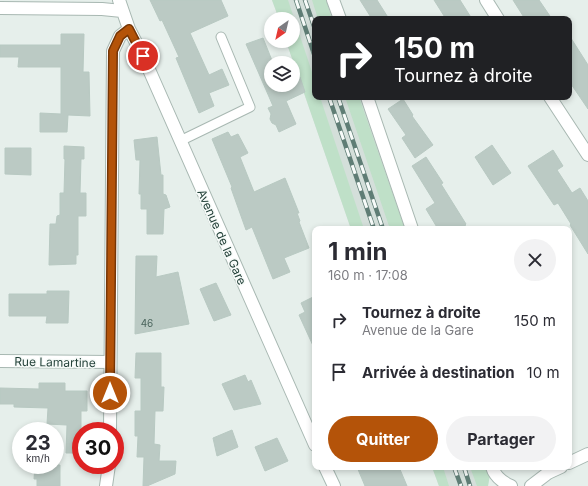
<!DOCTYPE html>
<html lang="fr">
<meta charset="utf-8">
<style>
body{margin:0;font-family:Inter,sans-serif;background:#f2f2f3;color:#2b2b33;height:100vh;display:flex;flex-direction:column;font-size:15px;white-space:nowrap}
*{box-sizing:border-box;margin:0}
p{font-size:13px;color:#7c7c81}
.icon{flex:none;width:22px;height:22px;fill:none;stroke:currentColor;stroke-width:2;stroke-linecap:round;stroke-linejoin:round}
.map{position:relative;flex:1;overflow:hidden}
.details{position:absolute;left:312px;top:226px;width:260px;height:244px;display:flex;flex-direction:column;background:#fff;border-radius:8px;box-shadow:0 2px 6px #0003}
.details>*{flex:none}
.top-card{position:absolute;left:312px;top:16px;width:260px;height:84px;border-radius:8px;box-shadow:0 2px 6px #0003;background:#202124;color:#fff;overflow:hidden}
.needle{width:26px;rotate:214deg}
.buttons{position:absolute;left:264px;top:12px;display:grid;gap:8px}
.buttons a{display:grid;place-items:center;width:36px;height:36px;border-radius:50%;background:#fff;box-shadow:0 2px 6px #0003;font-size:20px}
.speed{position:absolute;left:12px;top:422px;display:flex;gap:8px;font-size:20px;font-weight:700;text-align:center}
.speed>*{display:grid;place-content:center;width:52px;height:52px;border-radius:50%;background:#fff;box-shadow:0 2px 6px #0003;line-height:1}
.speed small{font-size:10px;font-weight:400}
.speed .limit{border:6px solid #d22;background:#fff;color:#111}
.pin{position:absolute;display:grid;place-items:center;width:34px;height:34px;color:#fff;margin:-17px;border:2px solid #fff;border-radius:50%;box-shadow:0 1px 4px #0007}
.me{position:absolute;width:44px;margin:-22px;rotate:0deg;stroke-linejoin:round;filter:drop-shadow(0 0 3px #0008)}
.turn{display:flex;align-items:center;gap:14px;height:84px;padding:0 16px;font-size:18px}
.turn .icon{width:52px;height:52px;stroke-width:2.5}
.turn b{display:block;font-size:28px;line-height:34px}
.round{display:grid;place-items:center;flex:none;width:42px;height:42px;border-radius:21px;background:#f2f2f3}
.summary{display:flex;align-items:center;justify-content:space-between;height:68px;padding:0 16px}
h1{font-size:24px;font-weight:700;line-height:30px}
.action{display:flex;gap:8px;margin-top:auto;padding:8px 16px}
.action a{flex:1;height:46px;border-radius:24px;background:#b45309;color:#fff;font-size:16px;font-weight:700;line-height:46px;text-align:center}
.action a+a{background:#f2f2f3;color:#2b2b33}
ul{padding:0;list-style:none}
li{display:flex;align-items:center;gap:12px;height:52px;padding:0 16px}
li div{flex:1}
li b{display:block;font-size:15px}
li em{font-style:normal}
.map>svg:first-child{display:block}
.built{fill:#d4dfda}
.green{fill:#bfe0c8}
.building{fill:#bbcac4;stroke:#b8c9c2}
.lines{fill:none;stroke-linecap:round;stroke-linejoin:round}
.lane-casing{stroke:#a8b8b2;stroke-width:11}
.street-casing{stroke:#a8b8b2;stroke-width:14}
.lane{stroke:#fff;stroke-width:9}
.street{stroke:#fff;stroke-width:12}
.rail-casing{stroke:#5f7d75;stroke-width:4.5}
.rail{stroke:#f7fbf9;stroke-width:3;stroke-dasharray:9;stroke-linecap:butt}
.route-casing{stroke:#753606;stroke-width:10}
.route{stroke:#b45309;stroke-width:7}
.labels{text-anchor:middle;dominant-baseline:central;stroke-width:3;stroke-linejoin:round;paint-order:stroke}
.number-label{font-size:10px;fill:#4a645c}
.street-label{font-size:12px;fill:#24423a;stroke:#f7fbf9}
</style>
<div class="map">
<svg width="588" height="486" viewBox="0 0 588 486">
<rect width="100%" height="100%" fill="#e6efeb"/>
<!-- built -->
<path class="built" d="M272,0H326L332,19H315V97H360L406,229H351L286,41H293V19H279Z
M432,467H489L488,486H439Z"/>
<!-- green -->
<path class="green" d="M272,0H288L315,81V97H320L364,229H351L286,41H293V19H279Z
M312,0H326L332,19H318Z
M345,97H359L405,229H390Z
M432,467H443L449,486H439Z
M470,467H487L490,475L488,486H477Z"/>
<!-- building -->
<path class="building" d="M150,0H221L228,16L190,33L209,75L222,69L229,85L209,93L214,106L199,113L176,58L179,57L162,20L160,21Z
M360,0H377L389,19H372Z
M434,0H460L472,19H446Z
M513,0H539L552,19H525Z
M61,34H84L83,72H89L90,116L68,115L67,132H40V113L61,114V67H18L19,57H0V45H61Z
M569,35L588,65V109L569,81Z
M263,38L273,63H271V85H293V81L300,77L305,92L286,101L296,124L279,132L276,125L272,123L270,119L271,114L268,108L273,106L246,44Z
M403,99L413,115L412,116L433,145L415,158L402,138L406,135L388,109Z
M228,132L231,137L238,134L248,153L240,157L254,192L285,178L299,213H297L300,221L299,222L309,248L284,258L290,272L273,279L252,227L246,230L231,188L232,187L212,139Z
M157,137L161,175H163V194L166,195L170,207L164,209L163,234H147V209H141V194H139L140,160H136L134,140Z
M492,145L511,173L493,185L475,157Z
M64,146L84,147V159H81L80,193H86V216H78V255H76V264L49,265L50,224H56L57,216L60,215V193H64L65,159H64Z
M5,148H31V175L5,174Z
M553,150L563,166L557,170L572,193L580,188L588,201V254L570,225L571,224L558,203L554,205L528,166Z
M426,157L443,183L441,184L466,224L465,225L467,229H438L426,209L435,203L412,166Z
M136,256H157L156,277L178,272L189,324L135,334Z
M216,283L231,315L214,321L200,289Z
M47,291H69L68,323H46L47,316H9V294H47Z
M315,296V350L299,315L305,312L301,303Z
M136,353H161V387H164L163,411H155L154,444L160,445L159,461H176L175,474L147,486H143L144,457H137L138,436H135V411H141V378H135Z
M245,375L248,382L251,380L261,404L234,410L222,384Z
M39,383H65V391H87V411H81V453H66L67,425L47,424L48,408L14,407V404H0V388L39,389Z
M232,430L238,447L217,456L213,438Z
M277,438L288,461L265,471L255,447Z
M35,465H60V486H37V479H34Z
M357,467H399L407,486H365Z"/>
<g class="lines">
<defs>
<path id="lane" d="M180,141L250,107L221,37"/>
<path id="street" d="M119,0L129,29L143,56L315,445
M333,0L340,19
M486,0L498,19
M0,8L102,9L122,11
M367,97L412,229
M550,97L588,155
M0,361L110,362
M110,431L113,51L120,36L129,29
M569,463L588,454
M325,467L334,486
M492,467C495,477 502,482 511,486
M106,486L109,465
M531,486L548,473L561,467"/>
</defs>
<!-- lane casing -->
<use href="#lane" class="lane-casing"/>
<!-- street casing -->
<use href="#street" class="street-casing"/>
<!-- lane -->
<use href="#lane" class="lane"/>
<!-- street -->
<use href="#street" class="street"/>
<defs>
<path id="rail" d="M296,0L315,57
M305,0L315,29
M329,97L374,229
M338,97L383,229
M454,467L461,486
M464,467L470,486"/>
</defs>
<!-- rail casing -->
<use href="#rail" class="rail-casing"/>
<!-- rail -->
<use href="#rail" class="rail"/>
</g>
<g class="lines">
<defs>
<path id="route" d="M110,393L113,51L120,36L129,29L143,56"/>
</defs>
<!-- route casing -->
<use href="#route" class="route-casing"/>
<!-- route -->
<use href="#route" class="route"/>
</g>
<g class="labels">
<!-- number labels -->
<g class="number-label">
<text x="147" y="323">46</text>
</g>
<!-- street labels -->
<g class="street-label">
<text transform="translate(222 237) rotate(66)">Avenue de la Gare</text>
<text transform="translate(55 362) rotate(1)">Rue Lamartine</text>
</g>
</g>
</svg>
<div class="buttons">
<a><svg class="needle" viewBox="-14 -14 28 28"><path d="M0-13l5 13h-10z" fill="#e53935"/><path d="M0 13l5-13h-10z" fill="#7c7c81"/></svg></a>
<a><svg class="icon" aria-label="layers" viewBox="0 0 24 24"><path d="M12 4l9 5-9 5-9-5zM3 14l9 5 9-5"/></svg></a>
</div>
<div class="speed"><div>23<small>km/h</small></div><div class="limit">30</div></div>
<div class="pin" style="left:143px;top:56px;background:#d93025"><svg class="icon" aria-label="arrive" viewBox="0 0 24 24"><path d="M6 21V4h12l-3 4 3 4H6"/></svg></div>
<svg class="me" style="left:110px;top:393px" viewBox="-20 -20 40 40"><circle r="17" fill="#b45309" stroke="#fff" stroke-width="3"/><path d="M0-11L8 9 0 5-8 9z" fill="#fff"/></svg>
<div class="top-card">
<div class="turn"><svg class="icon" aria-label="right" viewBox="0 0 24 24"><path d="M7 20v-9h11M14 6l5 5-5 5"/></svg><div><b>150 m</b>Tournez à droite</div></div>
</div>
<section class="details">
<div class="summary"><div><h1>1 min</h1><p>160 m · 17:08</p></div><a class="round"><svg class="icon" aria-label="close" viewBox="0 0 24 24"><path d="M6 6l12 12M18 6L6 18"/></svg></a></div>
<ul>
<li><svg class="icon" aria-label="right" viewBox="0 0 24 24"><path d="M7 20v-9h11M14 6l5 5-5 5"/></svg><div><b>Tournez à droite</b><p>Avenue de la Gare</p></div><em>150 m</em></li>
<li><svg class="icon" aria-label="arrive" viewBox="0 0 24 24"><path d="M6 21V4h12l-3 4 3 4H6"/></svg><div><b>Arrivée à destination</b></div><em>10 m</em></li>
</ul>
<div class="action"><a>Quitter</a><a>Partager</a></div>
</section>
</div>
